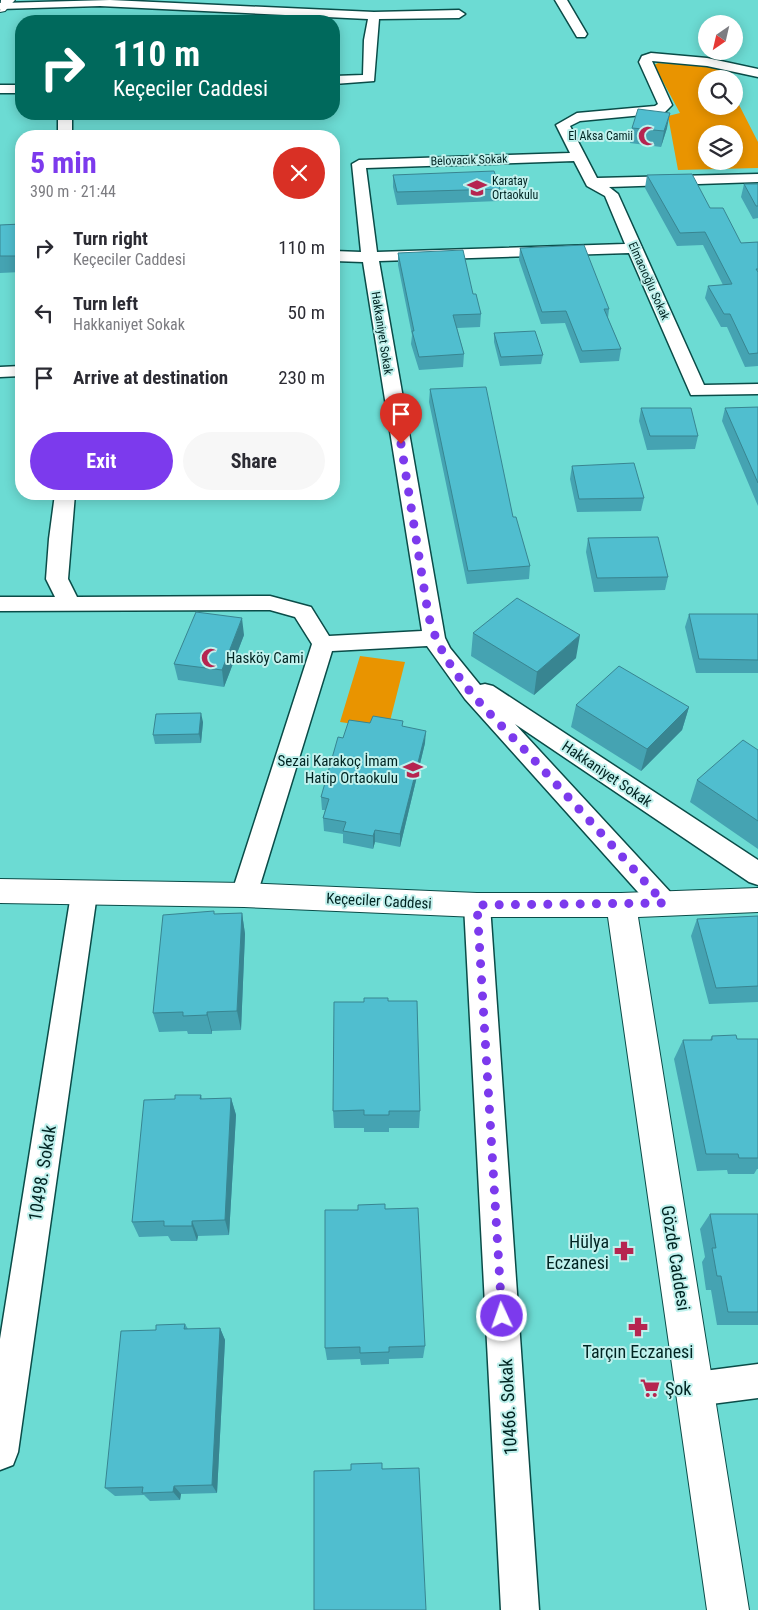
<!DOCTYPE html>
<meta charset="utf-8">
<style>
body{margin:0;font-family:"Roboto Condensed",sans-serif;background:#f7f7f7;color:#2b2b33;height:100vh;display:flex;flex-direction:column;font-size:19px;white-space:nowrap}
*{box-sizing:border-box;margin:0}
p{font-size:16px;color:#7c7c81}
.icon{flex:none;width:28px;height:28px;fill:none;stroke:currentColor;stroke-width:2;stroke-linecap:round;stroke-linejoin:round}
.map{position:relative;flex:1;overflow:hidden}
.side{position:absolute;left:15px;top:130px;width:325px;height:370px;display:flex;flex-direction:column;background:#fff;border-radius:20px;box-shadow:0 2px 12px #0003}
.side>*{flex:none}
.hud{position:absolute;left:15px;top:15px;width:325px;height:105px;border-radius:20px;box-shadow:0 2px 12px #0003;background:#00695c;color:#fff;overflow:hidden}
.needle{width:32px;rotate:214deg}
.tools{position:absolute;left:698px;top:15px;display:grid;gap:10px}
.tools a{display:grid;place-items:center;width:45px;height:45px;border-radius:50%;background:#fff;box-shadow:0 2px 12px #0003;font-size:25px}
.pin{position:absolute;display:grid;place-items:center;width:42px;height:42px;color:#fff;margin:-51px -21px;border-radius:50% 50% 50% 0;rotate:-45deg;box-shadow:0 0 5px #0007}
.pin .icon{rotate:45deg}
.me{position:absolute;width:55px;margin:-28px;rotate:357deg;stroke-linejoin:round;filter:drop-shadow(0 0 4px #0008)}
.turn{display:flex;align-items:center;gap:18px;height:105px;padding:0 15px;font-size:22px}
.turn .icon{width:65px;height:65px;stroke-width:2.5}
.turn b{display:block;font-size:35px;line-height:42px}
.round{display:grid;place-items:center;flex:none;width:52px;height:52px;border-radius:26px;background:#f7f7f7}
.summary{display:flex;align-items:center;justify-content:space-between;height:85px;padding:0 15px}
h1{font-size:30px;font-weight:700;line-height:38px;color:#7c3aed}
.primary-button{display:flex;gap:10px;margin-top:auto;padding:10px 15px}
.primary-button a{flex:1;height:58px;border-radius:30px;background:#7c3aed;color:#fff;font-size:20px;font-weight:700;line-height:58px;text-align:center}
.primary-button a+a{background:#f7f7f7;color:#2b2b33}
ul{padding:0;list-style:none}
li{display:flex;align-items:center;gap:15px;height:65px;padding:0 15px}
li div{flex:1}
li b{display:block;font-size:19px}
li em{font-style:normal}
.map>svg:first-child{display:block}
.green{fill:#e99400;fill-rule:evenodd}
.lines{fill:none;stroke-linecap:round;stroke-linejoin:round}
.minor-casing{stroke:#0a4c48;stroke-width:3}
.tertiary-casing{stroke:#0a4c48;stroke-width:2}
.trunk-casing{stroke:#0a4c48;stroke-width:2}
.minor{fill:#fff;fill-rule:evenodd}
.tertiary{fill:#fff;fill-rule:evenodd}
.trunk{fill:#fff;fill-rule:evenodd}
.wall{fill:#45a3b2}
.shaded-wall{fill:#388591}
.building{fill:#50becf;stroke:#388591}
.route{stroke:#7c3aed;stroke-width:9;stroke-dasharray:0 16.2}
.labels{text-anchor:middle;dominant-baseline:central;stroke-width:4;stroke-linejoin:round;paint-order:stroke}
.far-poi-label{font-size:12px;fill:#002422;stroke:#c0f1ed;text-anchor:end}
.far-street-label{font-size:12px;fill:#002422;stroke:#c0f1ed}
.poi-label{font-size:15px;fill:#002422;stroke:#c0f1ed;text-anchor:start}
.street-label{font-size:15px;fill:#002422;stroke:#c0f1ed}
.near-street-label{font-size:18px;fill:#002422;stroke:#c0f1ed}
.near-poi-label{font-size:18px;fill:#002422;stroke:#c0f1ed;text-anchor:end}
</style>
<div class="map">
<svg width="758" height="1610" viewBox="0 0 758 1610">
<rect width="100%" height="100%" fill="#6cdbd3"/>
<!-- green -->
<path class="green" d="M658,63L711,67L722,71L726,79H706V106H734V95L758,142V168L678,170L668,116L680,113L654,65ZM706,134H734V161H706Z
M360,656L405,662L388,729L340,722Z"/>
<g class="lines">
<defs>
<path id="minor" d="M110,0L374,12L459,10L465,14L459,18L379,19L374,81L334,84V76L363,75L364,40L368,19L100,6L0,9V3H2Z
M555,0H567L587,34L585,37H577Z
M651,53L707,58L758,69V77L707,66L652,61L672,105L664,113L580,121L570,126L597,178L758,174V182L609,187L618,194L704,385L758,384V394L691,395L629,253L379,261L445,638L450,648L480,685L485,684L493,686L758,860V885L749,882L515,724L673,895L677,903L673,911L664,914L655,911L465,699L427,646L332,651L257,895L253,903L244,906L235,903L231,895L312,644L295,617L270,610L0,611V597H55L46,579L49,539L55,494H75L68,579L77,597L270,596L311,607L329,636L422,631L363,262L334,261V251L361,252L352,164L359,160L570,153L556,125L577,113L655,106L658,104L639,62L642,56ZM574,161L587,186L605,196L625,244L377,252L366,168Z
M0,85H21V93H0Z
M58,114H72V136H58Z
M21,366V376L0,377V367Z
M84,883L93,886L97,894L18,1452L13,1465L0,1470V1339L71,894L75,886Z
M477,894L486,897L490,905L539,1610H501L464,905L468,897Z
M758,1364V1398L696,1406L684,1401L679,1389L684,1377L696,1372Z"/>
<path id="tertiary" d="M0,879L244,883L477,893H621L758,888V912L638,917L749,1610H707L608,917H477L244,907L0,903Z"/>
<path id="trunk" d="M1,0H15L5,11L0,12Z"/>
</defs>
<!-- minor casing -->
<use href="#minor" class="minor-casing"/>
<!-- tertiary casing -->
<use href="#tertiary" class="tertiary-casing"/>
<!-- trunk casing -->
<use href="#trunk" class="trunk-casing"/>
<!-- minor -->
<use href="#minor" class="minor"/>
<!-- tertiary -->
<use href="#tertiary" class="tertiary"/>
<!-- trunk -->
<use href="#trunk" class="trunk"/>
</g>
<!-- wall -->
<path class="wall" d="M632,128H667L661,147L630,143Z
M393,175L500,189L499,201L397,205L393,187Z
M647,175L710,208L741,243L758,242V366L745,367L727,327H721L705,298L708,286L723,285L703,245L677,246L645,188Z
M744,184H758V218L753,219L741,197Z
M21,224V272L0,273V225Z
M520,248L609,309L608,318L621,349L619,361L580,363L565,323L541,324L519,260Z
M398,253L481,314L480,327L457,328L464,354L463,367L419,370L411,344L412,335L398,265Z
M494,333L543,355L541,364L500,366L494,342Z
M430,389L513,517L530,566L529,579L467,584L429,402Z
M758,407V506L722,421L725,408Z
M641,408L698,436L695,449L647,450L639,421Z
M572,466L644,498L641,511L577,512L570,479Z
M588,538L668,577L665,590L594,592L586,552Z
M689,614H758V673H696L685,627Z
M473,633L576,658L534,695L471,656Z
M244,635L224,687L178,680L174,664Z
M576,705L689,707L682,730L641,771L571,727Z
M203,722L201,743L155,744L153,735Z
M370,723L403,727L425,743L400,847L375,842L373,849L343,843V834L324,831L323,818L325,810H322L321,797L343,738Z
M758,750V849L690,802L697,780Z
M242,913L245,934L241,1030L212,1031V1034H188L187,1031L159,1032L153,1013L215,914Z
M758,916V1002L709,1004L691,936L697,919Z
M388,1001L420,1111L419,1128H389V1132H364V1128H334L333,1111Z
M712,1036L737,1039H758V1169H757L754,1174H728L727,1170L697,1171L674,1059L683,1040H710Z
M201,1095L202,1099L231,1098L236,1115L229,1235L198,1236L197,1241H171L168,1236L139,1237L132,1222L175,1099Z
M385,1209L425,1346L423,1358L389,1359V1364L361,1365L360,1359L327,1360L325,1348Z
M710,1214H758V1325H717L711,1290H706L702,1262L705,1257L700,1229Z
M185,1324L188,1329L220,1328L225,1340L217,1493L181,1494L180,1500L150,1501L144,1495L115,1496L105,1488L156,1330Z"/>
<!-- shaded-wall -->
<path class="shaded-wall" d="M670,113L667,128L661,147L664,131Z
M242,618L244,635L224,687L222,670Z
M580,635L576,658L534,695L537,672Z
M689,707L682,730L641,771L647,749Z
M201,713L203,722L201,743L199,734Z
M426,731L425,743L400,847V834Z
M375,830V842L373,849V836Z
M242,913L245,934L241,1030L237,1011Z
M207,1012L212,1031V1034L207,1015Z
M231,1098L236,1115L229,1235L225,1220Z
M192,1221L198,1236L197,1241L192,1226Z
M220,1328L225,1340L217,1493L212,1485Z
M174,1486L181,1494L180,1500L173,1492Z"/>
<!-- building -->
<path class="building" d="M638,109L670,113L664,131L632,128Z
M494,171L500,189L397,192L393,175Z
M692,174L710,208H723L741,243L758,242V269H756L758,272V353L749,354L730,314H724L708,286L732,284L705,232L680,233L647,175Z
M744,184H758V206H756Z
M21,224V256H0V225Z
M584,245L609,309H604L621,349L582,351L566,311L542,312L520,248Z
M463,250L473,294H476L481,314L453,315L464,354L419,357L412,331H414L398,253Z
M535,331L543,355L501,357L494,333Z
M486,387L513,517H516L530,566L468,571L430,389Z
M758,407V483L725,408Z
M641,408H691L698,436H650Z
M634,463L644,498L579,499L572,466Z
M658,537L668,577L597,578L588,538Z
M517,598L580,635L537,672L473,633Z
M196,612L242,618L222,670L174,664Z
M689,614H758V660L699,659Z
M619,666L689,707L647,749L576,705Z
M201,713L199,734L153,735L156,714Z
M373,716L403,721L402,726L426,731L400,834L375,830L373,836L343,831L346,822L323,818L329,799L321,797L338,737L343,738L349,720L370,723Z
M743,740L758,750V821L697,780Z
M214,911V914L242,913L237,1011L207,1012V1015L183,1016V1012L153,1013L163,915Z
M758,916V986L716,988L697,919Z
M364,998H388V1001H417L420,1111H389V1115H364V1110L333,1111L334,1002H364Z
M736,1035L737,1039H758V1158H739L738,1154H706L683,1040H712V1036Z
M175,1095H201L200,1099L231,1098L225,1220L192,1221V1226H164V1221L132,1222L144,1100L175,1099Z
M385,1204V1209L418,1208L425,1346L389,1347V1352L360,1353V1347L325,1348V1210H358V1205Z
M710,1214H758V1312H728L721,1276H717L712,1248H716Z
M185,1324L184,1329L220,1328L212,1485L174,1486L173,1492L142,1493L143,1487L105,1488L121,1331L156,1330V1325Z
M382,1463V1469L419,1468L426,1610H314V1471L351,1470V1464Z"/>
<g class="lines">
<!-- route -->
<path class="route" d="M401,444L428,613C441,673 496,718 536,762C579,809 622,856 664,903L477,905L502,1316"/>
</g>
<!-- icons -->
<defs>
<symbol id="mosque-bare" viewBox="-9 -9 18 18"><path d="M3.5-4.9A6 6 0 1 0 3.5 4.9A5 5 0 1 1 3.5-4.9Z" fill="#b62550" stroke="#c0f1ed" stroke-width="2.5" paint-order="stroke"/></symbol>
<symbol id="school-bare" viewBox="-9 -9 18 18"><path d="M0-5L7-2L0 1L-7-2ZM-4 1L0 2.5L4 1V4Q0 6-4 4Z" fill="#b62550" stroke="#c0f1ed" stroke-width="2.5" paint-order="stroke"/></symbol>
<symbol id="pharmacy-bare" viewBox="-9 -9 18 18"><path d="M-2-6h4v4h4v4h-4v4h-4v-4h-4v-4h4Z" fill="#b62550" stroke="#c0f1ed" stroke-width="2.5" paint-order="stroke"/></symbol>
<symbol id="supermarket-bare" viewBox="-9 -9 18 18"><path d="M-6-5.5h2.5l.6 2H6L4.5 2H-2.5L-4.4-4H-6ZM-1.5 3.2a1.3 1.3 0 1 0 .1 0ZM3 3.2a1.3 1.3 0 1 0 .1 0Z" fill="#b62550" stroke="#c0f1ed" stroke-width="2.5" paint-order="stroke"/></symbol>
</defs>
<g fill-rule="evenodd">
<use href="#mosque-bare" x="634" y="122" width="28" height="28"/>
<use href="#school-bare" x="463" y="174" width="28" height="28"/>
<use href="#mosque-bare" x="197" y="644" width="28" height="28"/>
<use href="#school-bare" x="399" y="756" width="28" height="28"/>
<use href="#pharmacy-bare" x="610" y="1237" width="28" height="28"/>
<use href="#pharmacy-bare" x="624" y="1313" width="28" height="28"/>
<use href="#supermarket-bare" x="636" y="1374" width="28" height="28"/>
</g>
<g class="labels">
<!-- far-poi labels -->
<g class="far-poi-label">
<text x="633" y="136">El Aksa Camii</text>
<text x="492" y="181" text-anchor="start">Karatay<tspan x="492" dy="14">Ortaokulu</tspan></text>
</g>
<!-- far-street labels -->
<g class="far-street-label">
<text transform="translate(469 160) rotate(-2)">Belovacık Sokak</text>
<text transform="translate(649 281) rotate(66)">Elmacıoğlu Sokak</text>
<text transform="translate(382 333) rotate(81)">Hakkaniyet Sokak</text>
</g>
<!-- poi labels -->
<g class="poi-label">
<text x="226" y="658">Hasköy Cami</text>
<text x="398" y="761" text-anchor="end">Sezai Karakoç İmam<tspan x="398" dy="17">Hatip Ortaokulu</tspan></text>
</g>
<!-- street labels -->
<g class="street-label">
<text transform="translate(607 774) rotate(34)">Hakkaniyet Sokak</text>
<text transform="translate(379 901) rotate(3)">Keçeciler Caddesi</text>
</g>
<!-- near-street labels -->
<g class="near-street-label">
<text transform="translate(42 1173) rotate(-81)">10498. Sokak</text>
<text transform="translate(676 1258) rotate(81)">Gözde Caddesi</text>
<text transform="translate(508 1407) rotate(-93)">10466. Sokak</text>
</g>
<!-- near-poi labels -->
<g class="near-poi-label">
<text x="609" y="1241">Hülya<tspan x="609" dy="21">Eczanesi</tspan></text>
<text x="638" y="1351" text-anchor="middle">Tarçın Eczanesi</text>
<text x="665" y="1388" text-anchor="start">Şok</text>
</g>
</g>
</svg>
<div class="tools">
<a><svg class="needle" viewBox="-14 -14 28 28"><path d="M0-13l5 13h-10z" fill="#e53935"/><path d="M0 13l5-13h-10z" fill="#7c7c81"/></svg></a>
<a><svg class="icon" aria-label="search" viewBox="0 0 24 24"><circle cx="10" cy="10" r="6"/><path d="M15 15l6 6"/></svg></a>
<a><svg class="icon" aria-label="layers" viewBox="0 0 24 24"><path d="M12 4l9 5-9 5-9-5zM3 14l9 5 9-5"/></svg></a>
</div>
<div class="pin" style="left:401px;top:444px;background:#d93025"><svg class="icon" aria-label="arrive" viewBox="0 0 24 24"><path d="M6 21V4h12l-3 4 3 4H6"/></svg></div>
<svg class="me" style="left:502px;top:1316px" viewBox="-20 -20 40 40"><circle r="17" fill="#7c3aed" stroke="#fff" stroke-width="3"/><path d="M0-11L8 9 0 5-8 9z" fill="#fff"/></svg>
<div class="hud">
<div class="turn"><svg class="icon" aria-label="right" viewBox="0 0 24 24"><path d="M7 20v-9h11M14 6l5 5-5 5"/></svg><div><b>110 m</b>Keçeciler Caddesi</div></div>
</div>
<section class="side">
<div class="summary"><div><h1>5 min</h1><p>390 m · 21:44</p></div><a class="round" style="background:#d93025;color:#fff"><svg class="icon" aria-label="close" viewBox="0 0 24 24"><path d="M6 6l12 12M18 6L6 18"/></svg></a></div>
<ul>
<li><svg class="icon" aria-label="right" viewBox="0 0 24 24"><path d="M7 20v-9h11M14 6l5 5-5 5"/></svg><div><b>Turn right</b><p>Keçeciler Caddesi</p></div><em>110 m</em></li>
<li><svg class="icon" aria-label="left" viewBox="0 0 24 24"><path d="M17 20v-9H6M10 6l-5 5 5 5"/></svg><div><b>Turn left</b><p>Hakkaniyet Sokak</p></div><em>50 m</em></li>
<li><svg class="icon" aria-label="arrive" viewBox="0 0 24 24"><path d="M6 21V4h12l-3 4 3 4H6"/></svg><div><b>Arrive at destination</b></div><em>230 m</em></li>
</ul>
<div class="primary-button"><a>Exit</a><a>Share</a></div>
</section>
</div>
